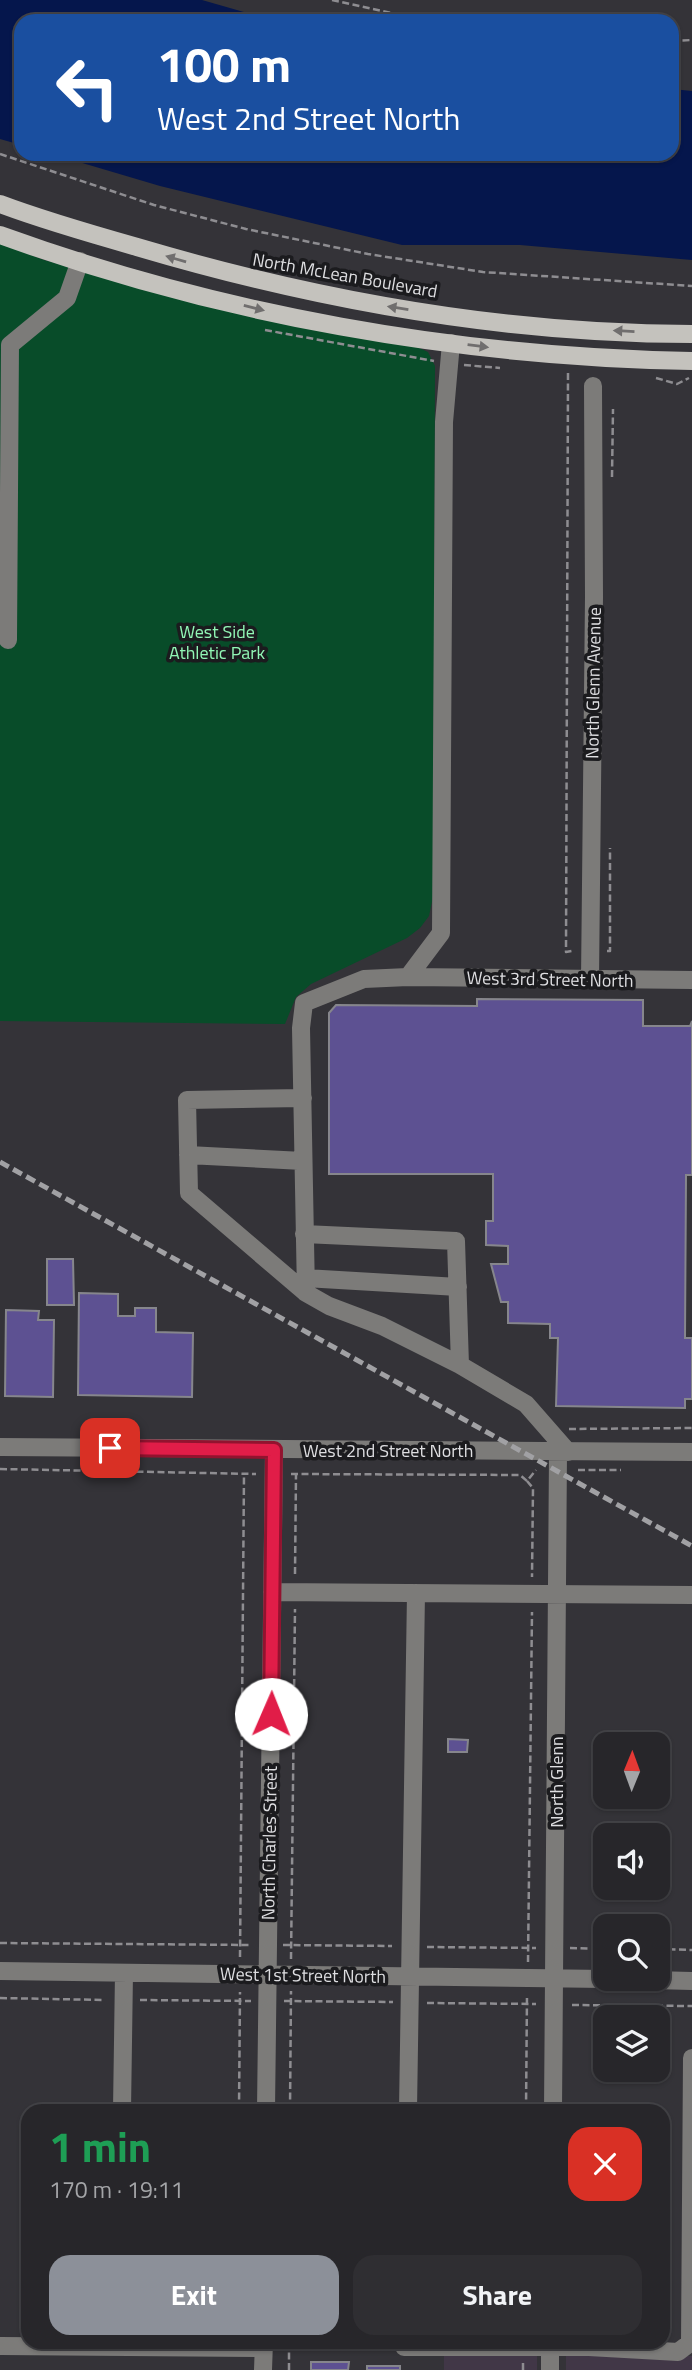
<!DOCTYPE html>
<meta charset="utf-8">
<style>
body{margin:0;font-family:"Titillium Web",sans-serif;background:#2f2e32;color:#f1f3f6;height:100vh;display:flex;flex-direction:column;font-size:26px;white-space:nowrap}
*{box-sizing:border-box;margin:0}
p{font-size:23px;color:#a4a5a8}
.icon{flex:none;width:38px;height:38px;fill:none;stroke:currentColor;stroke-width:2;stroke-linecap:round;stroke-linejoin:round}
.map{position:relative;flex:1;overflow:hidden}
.side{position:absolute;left:21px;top:2104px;width:649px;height:245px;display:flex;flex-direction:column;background:#27262a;border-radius:21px;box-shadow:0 2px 5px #0004,0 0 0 2px #434347}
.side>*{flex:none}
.guide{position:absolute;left:14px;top:14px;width:665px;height:147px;border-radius:21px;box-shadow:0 2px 5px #0004,0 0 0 2px #434347;background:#1a4fa0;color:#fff;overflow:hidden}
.needle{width:46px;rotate:1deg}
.buttons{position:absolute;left:593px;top:1732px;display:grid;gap:14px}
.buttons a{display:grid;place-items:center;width:77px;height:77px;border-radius:14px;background:#27262a;box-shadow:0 2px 5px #0004,0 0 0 2px #434347;font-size:35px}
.pin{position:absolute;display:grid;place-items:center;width:60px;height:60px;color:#fff;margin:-30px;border-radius:14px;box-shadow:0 4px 10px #0006}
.me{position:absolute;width:77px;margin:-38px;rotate:1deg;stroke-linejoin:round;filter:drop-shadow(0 0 5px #0008)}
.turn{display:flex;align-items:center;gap:24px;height:147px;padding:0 28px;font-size:32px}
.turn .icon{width:91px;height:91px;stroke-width:2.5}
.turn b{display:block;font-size:49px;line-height:60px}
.round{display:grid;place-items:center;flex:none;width:74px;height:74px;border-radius:21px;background:#2f2e32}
.overview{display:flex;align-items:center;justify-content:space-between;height:119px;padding:0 28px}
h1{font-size:42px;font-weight:700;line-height:52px;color:#1e9e55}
.cta{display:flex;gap:14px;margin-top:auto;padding:14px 28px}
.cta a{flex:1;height:80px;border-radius:21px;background:#8c9099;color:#fff;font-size:28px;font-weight:700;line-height:80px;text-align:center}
.cta a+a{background:#2f2e32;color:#f1f3f6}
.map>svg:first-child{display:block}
.commercial{fill:#413747}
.green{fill:#084c29}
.water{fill:#05164c}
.building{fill:#5d5192;stroke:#86868c;stroke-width:2}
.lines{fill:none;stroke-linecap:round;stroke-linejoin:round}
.path{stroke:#8e8d91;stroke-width:2.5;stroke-dasharray:7 3.5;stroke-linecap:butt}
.minor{stroke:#7c7b79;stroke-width:18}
.major{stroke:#c4c2bd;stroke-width:18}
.rail{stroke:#a1a1a4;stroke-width:5;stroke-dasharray:10 5;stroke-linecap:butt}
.oneway{fill:#706e6e}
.route-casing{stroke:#92132f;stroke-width:18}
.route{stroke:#e11d48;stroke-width:12}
.labels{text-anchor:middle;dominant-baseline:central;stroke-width:7;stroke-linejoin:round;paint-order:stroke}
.street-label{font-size:18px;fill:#dedee1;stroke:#1b1b1e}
.park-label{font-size:18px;fill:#91f6b5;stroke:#1b1b1e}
</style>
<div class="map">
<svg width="692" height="2370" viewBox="0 0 692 2370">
<rect width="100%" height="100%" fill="#343338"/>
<!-- commercial -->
<path class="commercial" d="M444,2355H537V2370H444Z
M566,2355L692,2356V2370H566Z"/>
<!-- green -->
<path class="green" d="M0,243L44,260L267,320L415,346L428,352L435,366L433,897L429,916L420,928L407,938L311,984L296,997L285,1024L0,1021Z"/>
<!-- water -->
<path class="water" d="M0,0H202L275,21H21V145L0,139Z
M672,89L692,91V260L520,245H402L160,186L52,154H672Z"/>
<!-- building -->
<path class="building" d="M477,999L643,1000V1026H690L692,1021V1175H686L685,1338H692V1399H685V1408L556,1406L558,1338H550V1324L508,1323V1302H501L491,1264H508V1246L486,1245V1221H493V1174H329V1013L336,1005L477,1006Z
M47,1259H73L74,1305H47Z
M79,1293L118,1294V1316H135V1308H156V1332L193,1333L192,1397L78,1395Z
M6,1310L39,1311L38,1320H54L53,1397L5,1396Z
M448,1739L468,1740L467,1752H448Z
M311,2362H349L348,2370H311Z
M367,2366H400V2370H367Z"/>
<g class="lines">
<!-- path -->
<path class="path" d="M332,0L427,21
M672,41L692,40
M0,154L154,205L246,229L368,254L483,272L692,286
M265,330L434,361
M464,365L500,368
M568,373L566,952L572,951
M656,378L677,384L689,378
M612,477L613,409
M607,951H610V848
M569,1429L692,1428
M0,1469L256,1474
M578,1470H621
M291,1474L520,1475L527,1481L536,1470
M527,1481L533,1488L532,1577
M295,1574L296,1474
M0,1943L250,1945
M283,1945L392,1946
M427,1947L536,1948
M570,1948L606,1949
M658,1949L692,1950
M240,1957L244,1474
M291,1959L295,1609
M528,1962L532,1612
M0,1998L105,2000
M140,2000L251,2001
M284,2001L393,2002
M427,2003L536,2004
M572,2005L692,2006
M239,2110L240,1992
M290,2110L291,1991
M526,2110L527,1995
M289,2370V2342
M523,2370V2362"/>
<!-- minor -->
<path class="minor" d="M8,640L10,345L67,298L80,261
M408,977L441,933L444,422L451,343
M590,980L594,597L593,386
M303,1098L187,1100L189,1193L306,1293
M188,1155L303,1161
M304,1234L456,1241L460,1365
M305,1278L458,1287
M0,1447L692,1452
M568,1452L526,1404L460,1365L382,1326L329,1306L306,1293L301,1028L304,1003L364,979L408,977L692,980
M272,1592L692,1595
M0,1971L606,1979
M613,1979L692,1981
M122,2110L124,1973
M266,2110L274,1450
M408,2110L416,1593
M553,2110L558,1453
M404,2342V2347H589L678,2352L690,2343L692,2058
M0,2346L264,2348
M263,2370L264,2342
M550,2370V2342"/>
<!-- major -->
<path class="major" d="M0,204C45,221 91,234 137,247C316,300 504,334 692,334
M0,235C221,315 457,357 692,361"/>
<!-- rail -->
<path class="rail" d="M0,1162L692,1546"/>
</g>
<!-- one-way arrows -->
<defs><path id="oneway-solid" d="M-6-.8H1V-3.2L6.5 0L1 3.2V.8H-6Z" transform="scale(1.75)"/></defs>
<g class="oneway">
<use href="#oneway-solid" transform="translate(176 259) rotate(-164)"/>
<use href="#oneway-solid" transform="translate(254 308) rotate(14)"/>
<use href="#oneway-solid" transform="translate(398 308) rotate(-171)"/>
<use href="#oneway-solid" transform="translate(624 331) rotate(-177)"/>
<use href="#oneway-solid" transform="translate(478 346) rotate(7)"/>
</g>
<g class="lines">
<defs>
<path id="route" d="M110,1448L274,1450L271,1714"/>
</defs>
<!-- route casing -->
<use href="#route" class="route-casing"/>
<!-- route -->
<use href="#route" class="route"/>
</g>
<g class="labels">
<!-- street labels -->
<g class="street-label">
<text transform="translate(345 275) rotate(10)">North McLean Boulevard</text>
<text transform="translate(593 683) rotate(-89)">North Glenn Avenue</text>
<text transform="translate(550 979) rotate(1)">West 3rd Street North</text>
<text x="388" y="1450">West 2nd Street North</text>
<text transform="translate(556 1782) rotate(-90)">North Glenn</text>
<text transform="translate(269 1843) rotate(-89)">North Charles Street</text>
<text transform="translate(303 1975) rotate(1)">West 1st Street North</text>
</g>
<!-- park labels -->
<g class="park-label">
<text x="217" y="631">West Side<tspan x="217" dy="21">Athletic Park</tspan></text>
</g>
</g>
</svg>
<div class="buttons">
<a><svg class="needle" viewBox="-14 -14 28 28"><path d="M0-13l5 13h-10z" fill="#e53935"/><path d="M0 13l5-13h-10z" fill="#a4a5a8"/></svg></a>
<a><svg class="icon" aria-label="sound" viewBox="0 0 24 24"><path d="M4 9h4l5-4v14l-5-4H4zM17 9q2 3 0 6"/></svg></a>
<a><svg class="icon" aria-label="search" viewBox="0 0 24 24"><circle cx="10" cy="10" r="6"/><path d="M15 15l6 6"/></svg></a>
<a><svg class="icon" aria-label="layers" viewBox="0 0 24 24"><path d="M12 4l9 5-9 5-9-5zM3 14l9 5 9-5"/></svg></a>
</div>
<div class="pin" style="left:110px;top:1448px;background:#d93025"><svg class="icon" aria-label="arrive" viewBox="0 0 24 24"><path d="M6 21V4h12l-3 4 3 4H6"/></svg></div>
<svg class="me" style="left:271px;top:1714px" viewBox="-20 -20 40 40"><circle r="19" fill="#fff"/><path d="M0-13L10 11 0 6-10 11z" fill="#e11d48"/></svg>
<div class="guide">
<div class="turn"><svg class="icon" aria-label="left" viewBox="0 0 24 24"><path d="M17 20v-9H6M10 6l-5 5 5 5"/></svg><div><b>100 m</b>West 2nd Street North</div></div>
</div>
<section class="side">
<div class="overview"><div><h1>1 min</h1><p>170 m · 19:11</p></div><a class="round" style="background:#d93025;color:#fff"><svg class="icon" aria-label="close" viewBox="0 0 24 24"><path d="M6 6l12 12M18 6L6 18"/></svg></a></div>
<div class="cta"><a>Exit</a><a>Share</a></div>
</section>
</div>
